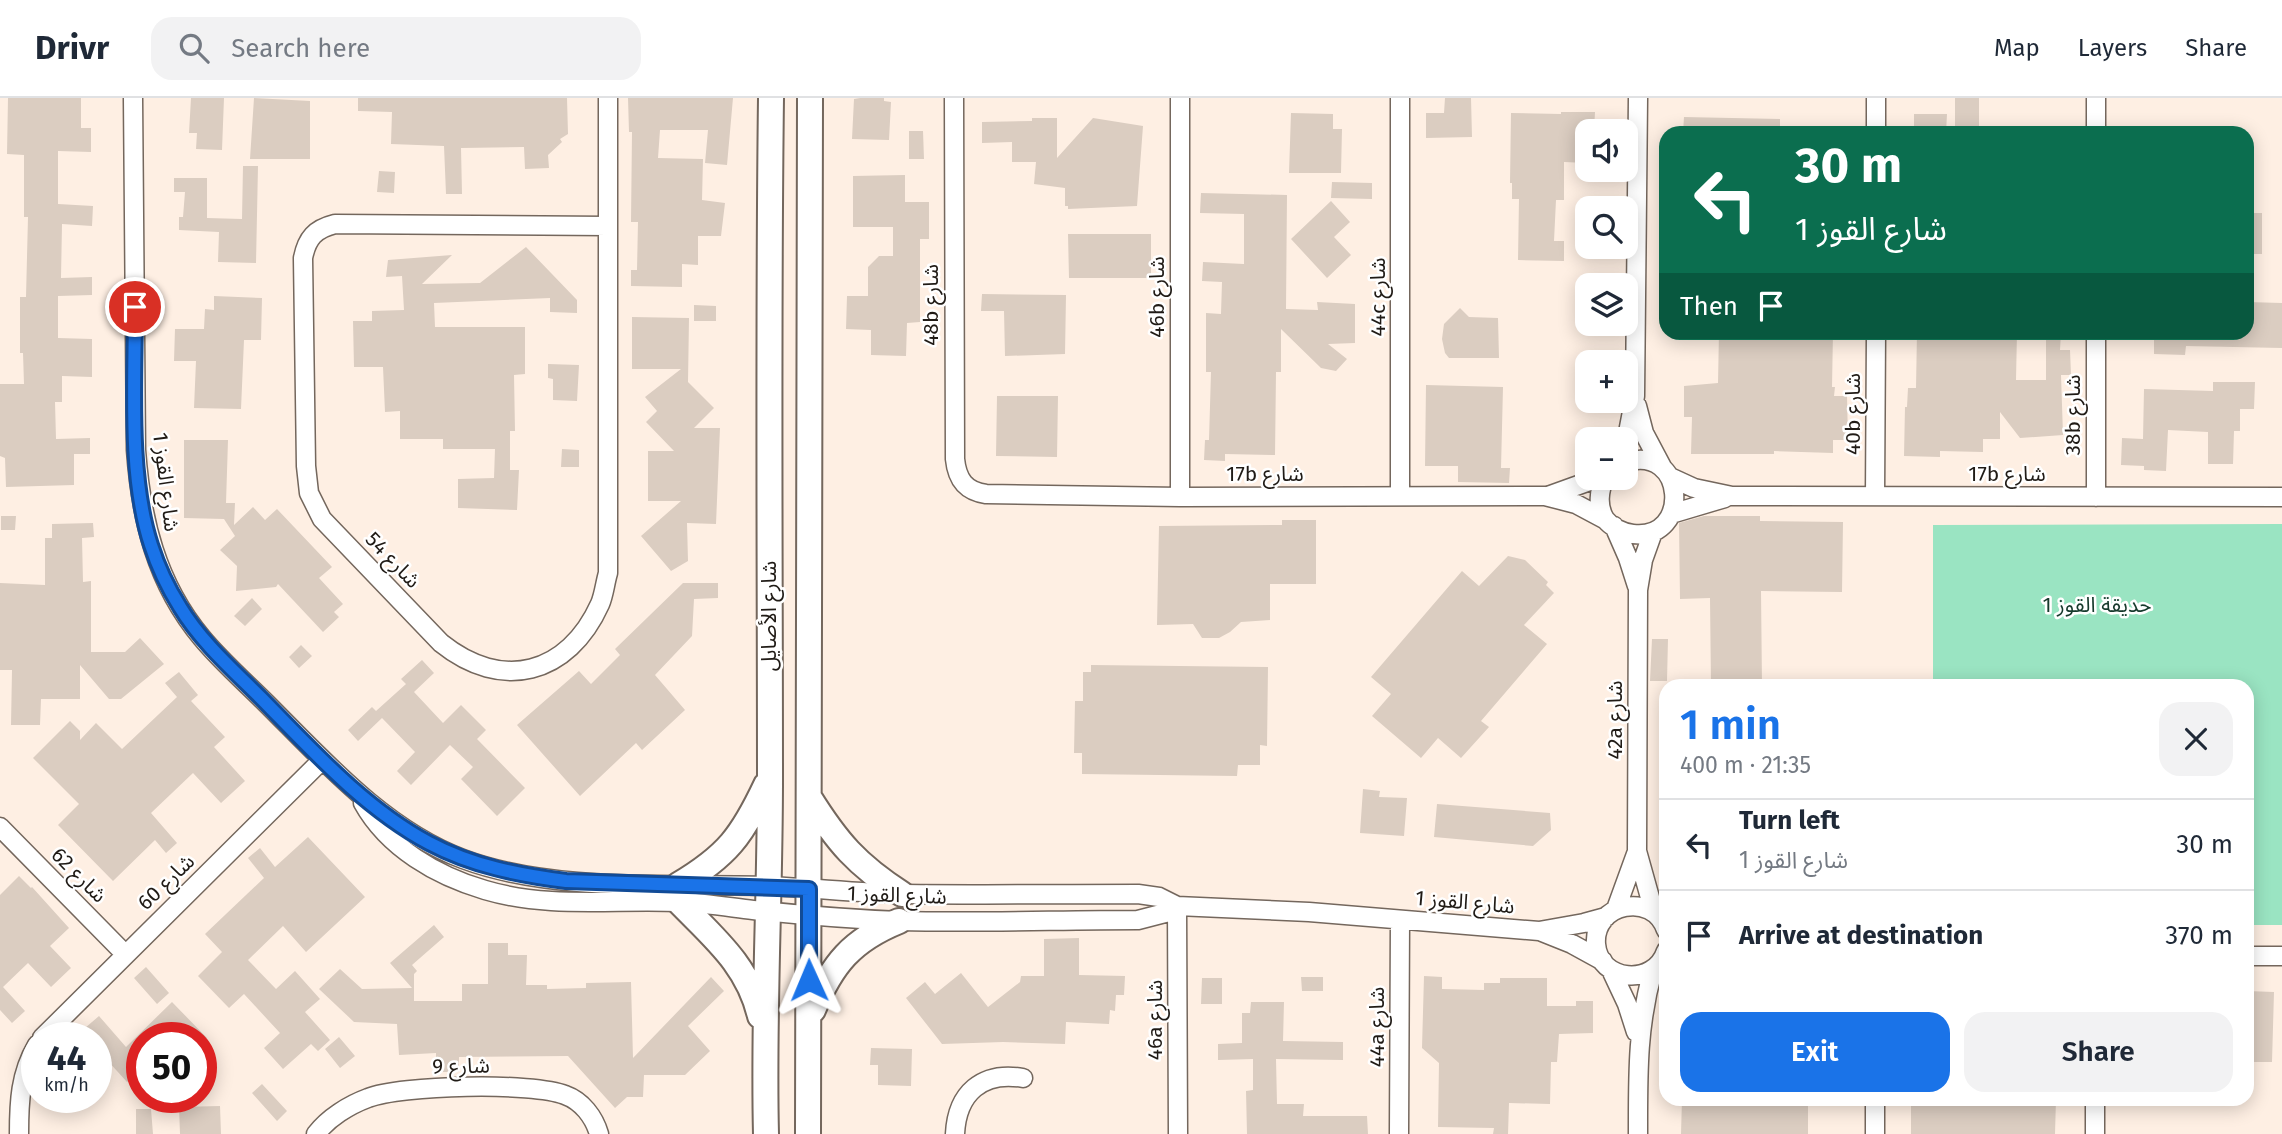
<!DOCTYPE html>
<meta charset="utf-8">
<style>
body{margin:0;font-family:"Fira Sans","Noto Sans Arabic",sans-serif;background:#f2f2f3;color:#1f2937;height:100vh;display:flex;flex-direction:column;font-size:26px;white-space:nowrap}
*{box-sizing:border-box;margin:0}
p{font-size:23px;color:#747a83}
.icon{flex:none;width:38px;height:38px;fill:none;stroke:currentColor;stroke-width:2;stroke-linecap:round;stroke-linejoin:round}
.map{position:relative;flex:1;overflow:hidden}
.sheet{position:absolute;left:1659px;top:581px;width:595px;height:427px;display:flex;flex-direction:column;background:#fff;border-radius:21px;box-shadow:0 4px 18px #0003}
.sheet>*{flex:none}
.top-card{position:absolute;left:1659px;top:28px;width:595px;height:214px;border-radius:21px;box-shadow:0 4px 18px #0003;background:#0b6e4f;color:#fff;overflow:hidden}
.controls{position:absolute;left:1575px;top:21px;display:grid;gap:14px}
.controls a{display:grid;place-items:center;width:63px;height:63px;border-radius:14px;background:#fff;box-shadow:0 4px 18px #0003;font-size:35px}
.speed{position:absolute;left:21px;top:924px;display:flex;gap:14px;font-size:35px;font-weight:700;text-align:center}
.speed>*{display:grid;place-content:center;width:91px;height:91px;border-radius:50%;background:#fff;box-shadow:0 4px 18px #0003;line-height:1}
.speed small{font-size:18px;font-weight:400}
.speed .limit{border:10px solid #d22;background:#fff;color:#111}
.pin{position:absolute;display:grid;place-items:center;width:60px;height:60px;color:#fff;margin:-30px;border:4px solid #fff;border-radius:50%;box-shadow:0 2px 7px #0007}
.me{position:absolute;width:77px;margin:-38px;rotate:359deg;stroke-linejoin:round;filter:drop-shadow(0 0 5px #0008)}
.turn{display:flex;align-items:center;gap:24px;height:147px;padding:0 21px;font-size:32px}
.turn .icon{width:91px;height:91px;stroke-width:2.5}
.turn b{display:block;font-size:49px;line-height:60px}
.then{display:flex;align-items:center;height:66px;padding:0 21px;background:#0003;gap:14px;font-size:26px}
.round{display:grid;place-items:center;flex:none;width:74px;height:74px;border-radius:21px;background:#f2f2f3}
.summary{display:flex;align-items:center;justify-content:space-between;height:119px;padding:0 21px}
h1{font-size:42px;font-weight:600;line-height:52px;color:#1a73e8}
.cta{display:flex;gap:14px;margin-top:auto;padding:14px 21px}
.cta a{flex:1;height:80px;border-radius:21px;background:#1a73e8;color:#fff;font-size:28px;font-weight:600;line-height:80px;text-align:center}
.cta a+a{background:#f2f2f3;color:#1f2937}
ul{padding:0;list-style:none}
li{display:flex;align-items:center;gap:21px;height:91px;padding:0 21px;border-top:2px solid #e0e1e3}
li div{flex:1}
li b{display:block;font-size:26px}
li em{font-style:normal}
header{display:flex;align-items:center;gap:42px;box-sizing:border-box;height:98px;padding:0 35px;background:#fff;border-bottom:2px solid #e0e1e3}
header strong{font-size:33px}
nav{display:flex;gap:38px;margin-inline-start:auto;font-size:24px}
.search{width:490px;height:63px;background:#f2f2f3;display:flex;align-items:center;gap:18px;box-sizing:border-box;padding:0 24px;border-radius:21px;color:#747a83;font-size:26px}
.map>svg:first-child{display:block}
.green{fill:#9ae4c2}
.building{fill:#dbcdc1}
.lines{fill:none;stroke-linecap:round;stroke-linejoin:round}
.street-casing{stroke:#74675d;stroke-width:21}
.secondary-casing{stroke:#74675d;stroke-width:28}
.street{stroke:#fff;stroke-width:18}
.secondary{stroke:#fff;stroke-width:24}
.route-casing{stroke:#114b97;stroke-width:18}
.route{stroke:#1a73e8;stroke-width:12}
.labels{text-anchor:middle;dominant-baseline:central;stroke-width:5;stroke-linejoin:round;paint-order:stroke}
.street-label{font-size:21px;fill:#201b16;stroke:#fff}
.park-label{font-size:21px;fill:#163a2c;stroke:#fff}
</style>
<header>
<strong>Drivr</strong>
<div class="search"><svg class="icon" aria-label="search" viewBox="0 0 24 24"><circle cx="10" cy="10" r="6"/><path d="M15 15l6 6"/></svg>Search here</div>
<nav><a>Map</a><a>Layers</a><a>Share</a></nav>
</header>
<div class="map">
<svg width="2282" height="1036" viewBox="0 0 2282 1036">
<rect width="100%" height="100%" fill="#feefe3"/>
<!-- green -->
<path class="green" d="M2282,426V827H2247V588H1933V427Z"/>
<!-- building -->
<path class="building" d="M8,0H81V30H91V54L58,53V106L93,108L92,128L62,126L61,180L92,179V197L58,198V240L92,241V279L62,278V304H55L56,341L90,340V356H74V387L6,389L5,360L0,358V286H24L23,255H20V199H26L28,119H24V57L7,56Z
M191,0H224L222,52L196,51L197,35H189Z
M254,0L310,3V61H250Z
M358,0H567L568,36L560,41L562,44L548,57L549,70L525,71L524,49L461,50L462,96H446L444,48L391,46L392,14L358,13Z
M628,0H733L727,67L705,65L708,32H660L658,60L703,61L702,102L725,105L721,138H698V167L682,166V189L631,188V172H637L638,124H631L632,34H629Z
M860,0H884V3L891,4L889,42L852,41L854,1Z
M1445,0H1471L1472,39L1426,40V15H1444Z
M1955,0H1979V30H1955Z
M1561,14H1595L1594,33H1587V65L1564,64V102H1556L1554,143H1564V163L1518,162L1519,101H1512V85H1510L1511,15L1561,16Z
M1291,15L1333,16V31H1342L1341,75H1289Z
M1914,16H1947L1946,35H1914Z
M1684,19L1780,21V35H1683Z
M1032,20H1057V60L1093,20L1143,28L1137,108L1068,111V108H1065V90L1034,86L1036,64H1012V44L982,45V24L1032,23Z
M909,33H923L924,61H909Z
M243,68H258L256,165L218,164L219,134L179,132V119H183L185,94H174V80H207V120L242,121Z
M379,73L395,74L394,95L377,94Z
M905,77V104H929V141H920V224L907,225L906,258L871,257V232L846,231L847,198H868V169L879,158H893V129H853V78Z
M1332,84L1372,85V101L1331,100Z
M1201,95L1287,97L1286,211L1318,212L1317,204L1355,206V245L1328,246L1347,261L1336,273L1321,270L1281,231V274H1276L1275,357L1225,356V363L1204,362L1205,342H1209L1211,274H1206V215L1221,216L1222,184L1202,183L1203,164L1244,166V116L1200,115Z
M1331,103L1350,124L1334,139L1351,157L1327,180L1291,141Z
M2247,115H2262V156H2247Z
M1068,136H1151V180H1069Z
M526,149L577,202V215L550,214V200L434,205L435,229H525V276L514,277L515,333H510V372H519L517,412L458,410V381L494,380L495,351H443V341H400V313L385,314L383,269H354L353,223H372V213L404,212L402,178L386,179L388,162L452,157L422,186L480,185Z
M982,196L1066,197L1065,256L1005,258L1004,213H981Z
M214,198L262,200L261,242H244L241,311L194,310L196,263H174L175,231H204L205,211L214,212Z
M2247,204L2282,205V250L2186,248L2185,257L2154,256V234H2247Z
M694,207L716,208V223H694Z
M1460,210L1469,219L1498,220L1499,260H1449L1445,255L1442,241L1444,226Z
M632,219L689,220L688,284L714,310L694,330H720L716,426L687,425L688,463L671,473L641,438L681,403H648V353H674L646,324L657,313L645,299L681,271H632Z
M1719,234H1833L1832,289H1835L1834,298H1847L1848,342H1833V355L1774,353V356H1691L1692,319H1684V288L1718,285Z
M1917,234H2017L2016,282H2046V234H2061L2060,252H2070L2071,277H2061L2063,337L2020,340L2000,314V341H1983V354L1940,353V359L1904,358L1905,309H1907L1908,290H1916Z
M548,266L579,267L577,303L553,302V281L548,280Z
M2213,284H2255L2254,311H2240V333H2234L2233,366H2208V334L2168,332L2166,373L2144,372V368L2121,367L2122,340L2143,341L2144,291L2213,293Z
M1426,287L1503,289L1501,370H1510L1509,385L1458,384V368H1425Z
M997,298H1058L1057,359L996,358Z
M184,342H228L226,405H235L234,427L253,409L265,422L277,411L332,469L319,480L343,506L334,514L339,519L323,534L278,486L276,489L236,493L237,468L220,452L235,438L224,421L184,420Z
M562,351L579,352V369H561Z
M1,418H16L15,432H1Z
M1704,418H1760V423L1843,424L1842,494L1761,493L1762,588H1711L1710,500L1680,501L1679,425Z
M1282,422H1316V486H1270V522L1241,524L1230,534L1219,540H1202L1193,526L1157,527L1159,428L1282,427Z
M93,425L94,439L82,440L83,484L91,483V554H125L140,540L164,566L121,601H109L80,567V601H41L40,627H11L12,572H0V485L45,487V440H52V426Z
M1508,458L1525,462L1548,484L1546,487L1554,495L1524,527L1547,546L1481,623L1489,629L1461,660L1438,640L1421,660L1372,618L1391,596L1371,579L1462,473L1479,488Z
M683,485H718V500L694,501L692,538L655,577L685,612L642,652L636,645L580,698L517,627L579,573L591,586L620,557L615,551Z
M252,500L262,511L245,528L234,518Z
M1652,541H1668L1667,583H1650Z
M301,547L312,558L299,570L289,559Z
M422,562L434,575L414,594L443,625L461,607L486,632L477,641L525,690L497,718L461,681L473,669L450,647L411,687L397,673L415,654L382,620L358,643L348,632L372,609L376,613L406,586L412,592L401,581Z
M1091,567L1268,569L1267,648L1260,647V667H1238L1237,678L1082,676V655H1074L1075,603H1083V574H1091Z
M179,574L198,597L191,603L225,639L214,649L245,683L221,705L193,675L151,715L177,745L166,755L155,742L113,783L58,727L79,706L33,660L70,623L80,633V642L96,625L122,651L177,599L165,585Z
M1363,691L1380,693L1379,699L1407,700L1404,738L1360,735Z
M1437,706L1550,715L1551,732L1533,748L1434,739Z
M308,739L365,799L306,854L283,828L248,862L276,891L295,873L320,901L305,914L330,942L318,953L311,946L283,971L264,950L280,935L244,896L229,910L198,878L222,854L205,836L264,780L248,760L260,750L275,769Z
M19,778L31,790L32,789L69,830L50,848L71,870L51,889L28,865L3,889L25,913L12,925L0,912V797Z
M434,827L444,839L412,867L417,873L414,876V903H462V886H488V845H508V857H527L526,887H547V891L586,890V885L631,884L633,960L711,879L724,893L688,928L710,953L685,977H644L643,999H627L615,1010L568,958L459,959V974H436V955L399,957L397,926L354,924L319,891L340,871L362,891L412,890L390,865Z
M1079,840V877L1125,878L1124,897H1116L1115,913L1110,912L1109,926L1066,924L1065,946L1003,944L942,946L906,900L925,884L935,896L961,875L988,909L1020,884L1021,878H1044V841Z
M146,869L169,895L157,906L134,880Z
M1424,878L1442,879V891L1484,892V885H1500V880H1547V908H1576V903H1593V935L1559,936L1557,964H1551L1550,1006L1509,1005L1508,1036H1493L1494,1030L1438,1029L1439,965L1422,950Z
M1301,879H1323V893H1302Z
M1202,880H1222V906H1201Z
M2247,893L2274,894L2272,964H2247Z
M172,904L207,940H142V972L127,984L107,962L111,959L96,940L85,930L99,918L126,949Z
M1251,904H1284L1283,943L1343,944V962L1276,961L1277,1006H1304L1303,1018H1367L1368,1036H1247L1246,993L1253,992V961L1218,962V946L1242,945V915H1250Z
M339,939L355,958L340,970L325,951Z
M871,950L912,951L911,988L878,987V967H870Z
M262,986L287,1013L277,1023L252,995Z
M1682,1001H1754V1005H1808V1036H1681Z
M1911,1001H2056L2055,1036H1911Z
M220,1008L221,1036H180L179,1009Z
M136,1011H151L153,1036H136Z"/>
<g class="lines">
<defs>
<path id="street" d="M133,0L136,352C141,421 156,485 202,540C221,563 245,584 267,606C324,663 385,732 463,761C554,795 672,785 768,788C814,790 859,795 904,796C982,797 1060,796 1138,796L1159,799L1177,808L1309,814L1539,833L1584,825L1606,819
M608,0V475C605,485 604,497 600,506C568,577 502,594 441,545L322,421L309,395L306,368L303,160C307,140 315,131 335,126L608,128
M954,0L955,361C957,381 965,393 986,396L1180,399L1545,398L1576,406L1606,422
M1180,0V399
M1400,0V398
M1876,0V35
M2096,35V0
M2096,234V399
M1637,308L1644,335L1662,369
M1626,345L1635,298L1638,0
M1670,379L1694,390L1732,398L2282,399
M1605,380C1599,392 1597,408 1605,421C1611,429 1623,435 1633,436C1692,443 1686,346 1626,364
M1548,398L1598,380
M1875,398L1876,234
M1671,416L1725,400
M1614,428L1628,460L1637,488
M1653,434L1643,462L1638,492L1637,753L1654,814
M363,705C388,750 437,778 485,792C549,811 613,801 679,804C704,805 728,809 753,812C801,817 851,821 900,823C979,825 1059,822 1138,822L1165,815L1177,808
M0,729L125,856
M1177,808L1178,1036
M1616,811L1636,756
M1666,832C1653,793 1593,805 1596,846C1599,884 1654,889 1666,853
M1542,834L1572,846L1603,863
M2247,858H2282
M1611,872L1627,906L1636,934
M42,940L322,662
M19,1036C19,1004 20,976 37,947
M316,1036C328,1020 349,1007 368,1000C400,987 534,984 565,997C582,1003 594,1019 599,1036
M955,1036C957,995 982,973 1023,980
M1399,1036L1400,822
M1638,1036C1638,978 1637,929 1653,872
M1875,1036V1001
M2095,1036V1001"/>
<path id="secondary" d="M809,699C837,744 857,767 902,796
M678,787C727,758 742,738 766,687
M679,804C714,840 748,867 760,918
M813,912C832,866 852,842 899,823
M766,1036C763,918 770,800 770,682C770,455 768,227 771,0
M808,1036L810,0"/>
</defs>
<!-- street casing -->
<use href="#street" class="street-casing"/>
<!-- secondary casing -->
<use href="#secondary" class="secondary-casing"/>
<!-- street -->
<use href="#street" class="street"/>
<!-- secondary -->
<use href="#secondary" class="secondary"/>
</g>
<g class="lines">
<defs>
<path id="route" d="M135,209C135,283 128,377 151,447C158,469 168,490 180,509C201,544 233,572 261,600C312,652 364,710 429,745C472,768 519,777 566,783L809,791V882"/>
</defs>
<!-- route casing -->
<use href="#route" class="route-casing"/>
<!-- route -->
<use href="#route" class="route"/>
</g>
<g class="labels">
<!-- street labels -->
<g class="street-label">
<text transform="translate(1157 199) rotate(-90)">46b شارع</text>
<text transform="translate(1378 199) rotate(-90)">44c شارع</text>
<text transform="translate(931 207) rotate(-90)">48b شارع</text>
<text transform="translate(1853 316) rotate(-90)">40b شارع</text>
<text transform="translate(2073 317) rotate(-90)">38b شارع</text>
<text x="1265" y="376">17b شارع</text>
<text x="2007" y="376">17b شارع</text>
<text transform="translate(166 384) rotate(83)">شارع القوز 1</text>
<text transform="translate(393 462) rotate(46)">شارع 54</text>
<text transform="translate(769 518) rotate(-90)">شارع الأصايل</text>
<text transform="translate(1615 622) rotate(-90)">42a شارع</text>
<text transform="translate(79 777) rotate(45)">شارع 62</text>
<text transform="translate(166 784) rotate(-44)">شارع 60</text>
<text transform="translate(897 797) rotate(2)">شارع القوز 1</text>
<text transform="translate(1465 804) rotate(5)">شارع القوز 1</text>
<text transform="translate(1155 922) rotate(-90)">46a شارع</text>
<text transform="translate(1377 929) rotate(-90)">44a شارع</text>
<text transform="translate(461 968) rotate(-1)">شارع 9</text>
</g>
<!-- park labels -->
<g class="park-label">
<text x="2097" y="507">حديقة القوز 1</text>
</g>
</g>
</svg>
<div class="controls">
<a><svg class="icon" aria-label="sound" viewBox="0 0 24 24"><path d="M4 9h4l5-4v14l-5-4H4zM17 9q2 3 0 6"/></svg></a>
<a><svg class="icon" aria-label="search" viewBox="0 0 24 24"><circle cx="10" cy="10" r="6"/><path d="M15 15l6 6"/></svg></a>
<a><svg class="icon" aria-label="layers" viewBox="0 0 24 24"><path d="M12 4l9 5-9 5-9-5zM3 14l9 5 9-5"/></svg></a>
<a>+</a>
<a>−</a>
</div>
<div class="speed"><div>44<small>km/h</small></div><div class="limit">50</div></div>
<div class="pin" style="left:135px;top:209px;background:#d93025"><svg class="icon" aria-label="arrive" viewBox="0 0 24 24"><path d="M6 21V4h12l-3 4 3 4H6"/></svg></div>
<svg class="me" style="left:809px;top:882px" viewBox="-20 -20 40 40"><path d="M0-17L14 15 0 8-14 15z" fill="#1a73e8" stroke="#fff" stroke-width="4"/></svg>
<div class="top-card">
<div class="turn"><svg class="icon" aria-label="left" viewBox="0 0 24 24"><path d="M17 20v-9H6M10 6l-5 5 5 5"/></svg><div><b>30 m</b>شارع القوز 1</div></div>
<div class="then">Then<svg class="icon" aria-label="arrive" viewBox="0 0 24 24"><path d="M6 21V4h12l-3 4 3 4H6"/></svg></div>
</div>
<section class="sheet">
<div class="summary"><div><h1>1 min</h1><p>400 m · 21:35</p></div><a class="round"><svg class="icon" aria-label="close" viewBox="0 0 24 24"><path d="M6 6l12 12M18 6L6 18"/></svg></a></div>
<ul>
<li><svg class="icon" aria-label="left" viewBox="0 0 24 24"><path d="M17 20v-9H6M10 6l-5 5 5 5"/></svg><div><b>Turn left</b><p>شارع القوز 1</p></div><em>30 m</em></li>
<li><svg class="icon" aria-label="arrive" viewBox="0 0 24 24"><path d="M6 21V4h12l-3 4 3 4H6"/></svg><div><b>Arrive at destination</b></div><em>370 m</em></li>
</ul>
<div class="cta"><a>Exit</a><a>Share</a></div>
</section>
</div>
